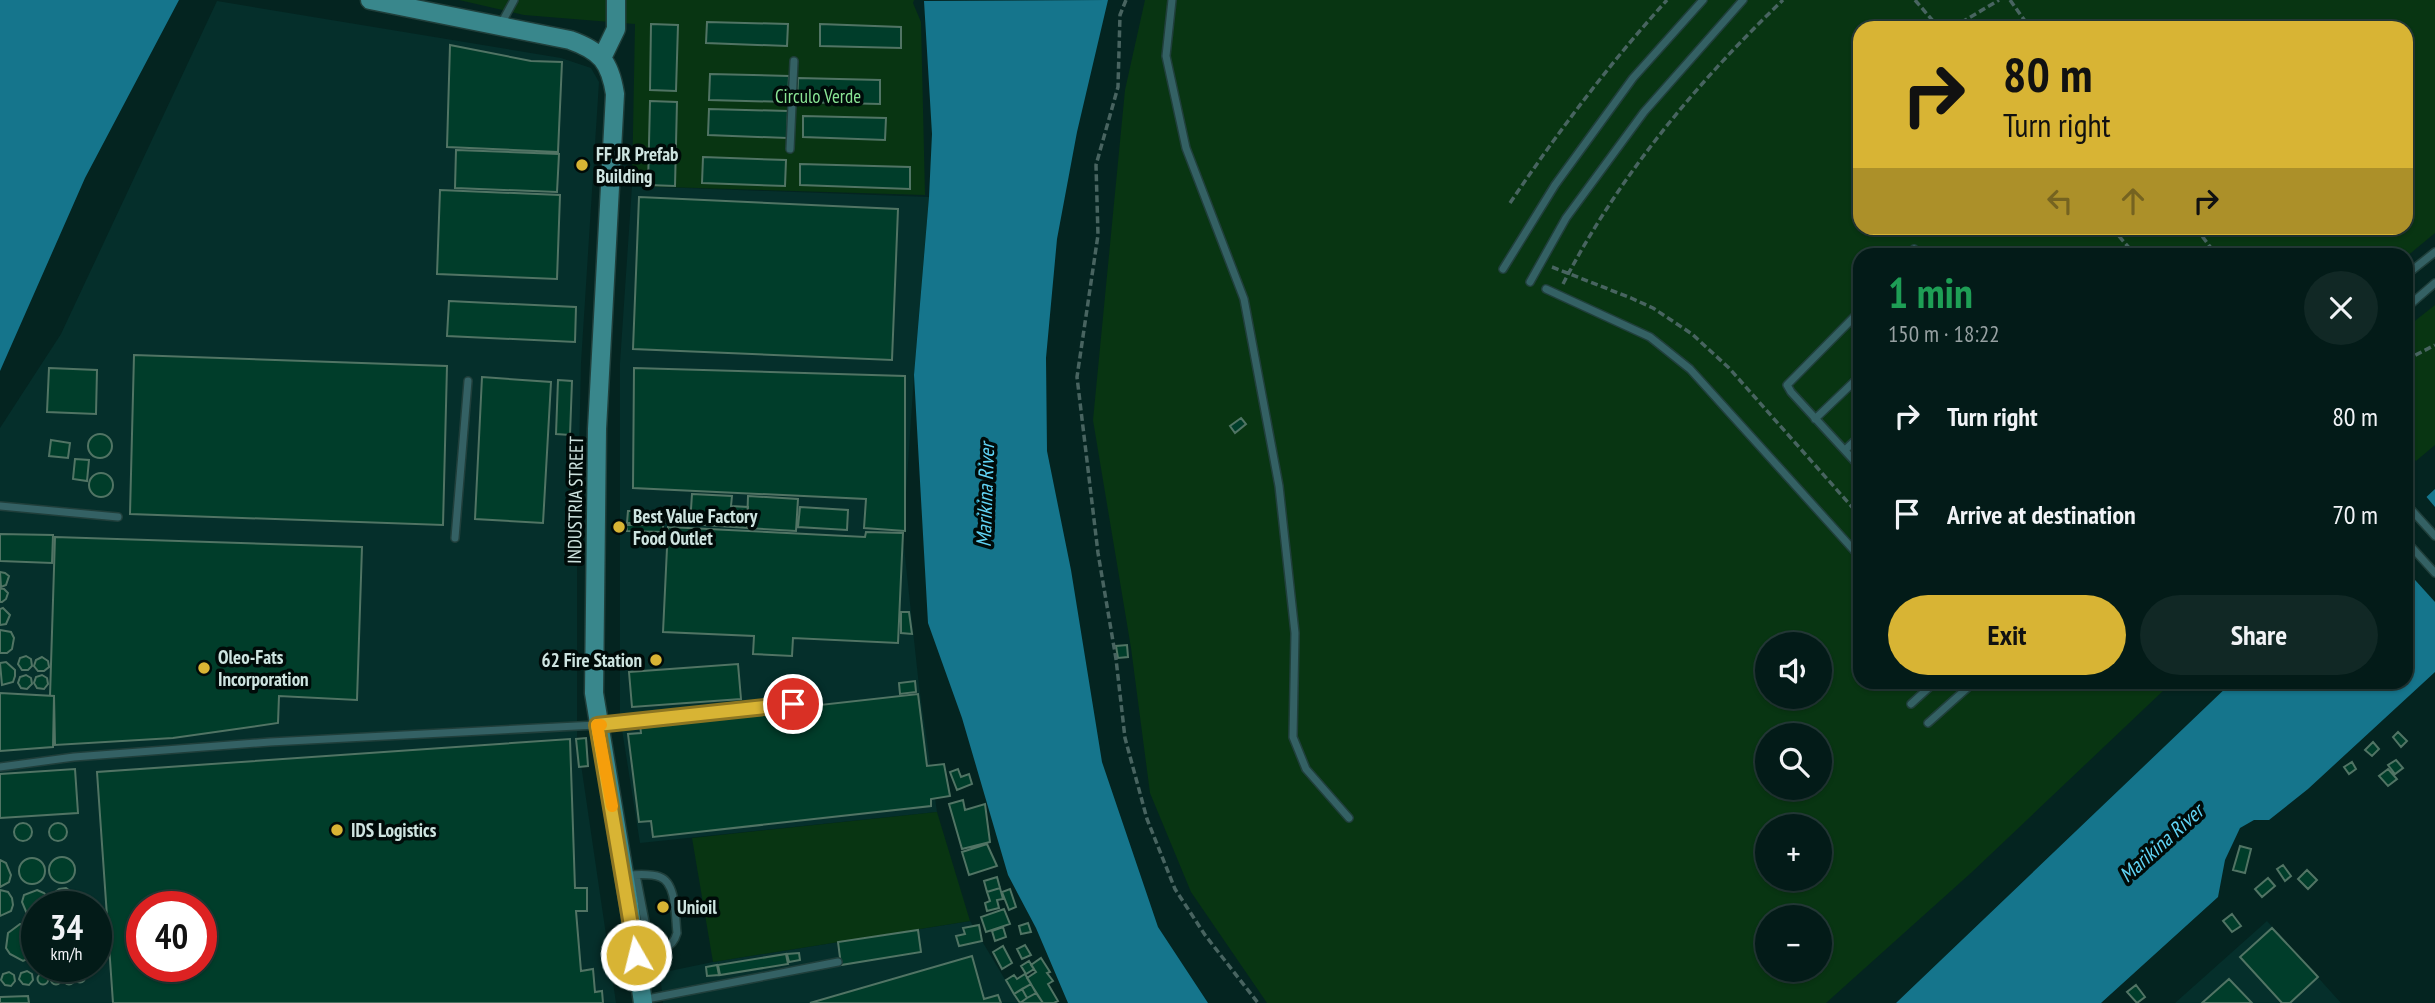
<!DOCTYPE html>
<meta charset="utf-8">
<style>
body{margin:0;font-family:"PT Sans Narrow",sans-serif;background:#112825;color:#f1f3f6;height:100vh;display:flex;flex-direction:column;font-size:26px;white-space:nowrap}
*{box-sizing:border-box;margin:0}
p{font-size:23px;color:#97a1a2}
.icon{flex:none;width:38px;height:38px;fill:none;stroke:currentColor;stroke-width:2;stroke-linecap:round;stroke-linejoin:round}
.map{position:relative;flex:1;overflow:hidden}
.drawer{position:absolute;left:1853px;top:248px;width:560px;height:441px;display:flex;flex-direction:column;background:#031b18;border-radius:21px;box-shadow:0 2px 5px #0004,0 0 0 2px #243937}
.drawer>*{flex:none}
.top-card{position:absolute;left:1853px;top:21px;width:560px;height:214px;border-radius:21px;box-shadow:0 2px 5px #0004,0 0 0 2px #243937;background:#d8b434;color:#111;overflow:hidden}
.controls{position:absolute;left:1755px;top:632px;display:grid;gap:14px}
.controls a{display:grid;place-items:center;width:77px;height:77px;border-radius:50%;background:#031b18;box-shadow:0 2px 5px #0004,0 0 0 2px #243937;font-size:35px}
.speed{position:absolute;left:21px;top:891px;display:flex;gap:14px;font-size:35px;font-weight:700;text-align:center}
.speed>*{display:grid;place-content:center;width:91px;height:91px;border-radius:50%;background:#031b18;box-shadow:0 2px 5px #0004,0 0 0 2px #243937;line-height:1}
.speed small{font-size:18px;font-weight:400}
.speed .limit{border:10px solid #d22;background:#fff;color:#111}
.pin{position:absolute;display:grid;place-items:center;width:60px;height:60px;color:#fff;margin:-30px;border:4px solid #fff;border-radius:50%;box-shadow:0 2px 7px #0007}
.me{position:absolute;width:77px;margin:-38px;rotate:352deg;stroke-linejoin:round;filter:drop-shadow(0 0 5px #0008)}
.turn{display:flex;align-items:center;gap:24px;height:147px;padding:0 35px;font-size:32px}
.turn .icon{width:91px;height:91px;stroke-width:2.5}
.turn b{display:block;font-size:49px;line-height:60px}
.lanes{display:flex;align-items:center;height:66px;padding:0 35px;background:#0003;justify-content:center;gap:35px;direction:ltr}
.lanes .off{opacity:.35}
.round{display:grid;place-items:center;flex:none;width:74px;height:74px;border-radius:37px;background:#112825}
.head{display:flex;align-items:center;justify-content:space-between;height:119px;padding:0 35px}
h1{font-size:42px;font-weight:800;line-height:52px;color:#1e9e55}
.cta{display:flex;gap:14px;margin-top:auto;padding:14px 35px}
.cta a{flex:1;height:80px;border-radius:42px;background:#d8b434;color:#111;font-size:28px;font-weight:800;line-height:80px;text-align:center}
.cta a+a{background:#112825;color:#f1f3f6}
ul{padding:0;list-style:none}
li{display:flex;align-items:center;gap:21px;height:98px;padding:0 35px}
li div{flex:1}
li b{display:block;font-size:26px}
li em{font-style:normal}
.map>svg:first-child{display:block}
.built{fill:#052f2b;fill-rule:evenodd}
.green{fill:#083512;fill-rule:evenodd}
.water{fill:#15758c}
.pier{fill:#042420}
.building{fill:#003d2a;stroke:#517464;stroke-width:2;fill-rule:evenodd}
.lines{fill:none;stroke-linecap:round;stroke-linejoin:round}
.lane-casing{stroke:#203f3b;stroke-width:10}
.secondary-casing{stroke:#203f3b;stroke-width:21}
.path{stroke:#486460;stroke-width:3.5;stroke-dasharray:7 3.5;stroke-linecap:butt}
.lane{stroke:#346164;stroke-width:7}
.secondary{stroke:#39878c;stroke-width:18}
.route-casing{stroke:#8c7522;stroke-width:18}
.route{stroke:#d8b434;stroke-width:12}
.slow{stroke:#f59e0b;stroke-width:12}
.poi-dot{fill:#d8b434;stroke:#000b09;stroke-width:2.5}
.labels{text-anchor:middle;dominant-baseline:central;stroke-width:7;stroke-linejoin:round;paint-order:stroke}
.park-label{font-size:19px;fill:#8ae595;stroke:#000b09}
.poi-label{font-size:19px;font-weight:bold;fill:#cee4e0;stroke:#000b09;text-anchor:start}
.street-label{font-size:19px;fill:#cee4e0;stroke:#000b09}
.water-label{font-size:21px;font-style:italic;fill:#61d4f5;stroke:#000b09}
</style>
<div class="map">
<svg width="2435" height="1003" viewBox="0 0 2435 1003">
<rect width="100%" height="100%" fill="#042420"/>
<!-- built -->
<path class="built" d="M217,1L561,58L591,68L599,82L581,363L577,545V737L616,1003H0V428L61,334ZM37,906H96V966H37ZM142,906H201V966H142Z
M632,186L929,197L914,375L903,538L919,686L937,812L640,843L620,717V363Z
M970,921L1019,1003H663L660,973L713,962Z
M2267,921L2341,1003H2175Z"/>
<!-- green -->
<path class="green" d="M459,0H914L913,3L921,22L925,195L632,186L635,24L524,15Z
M1145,0H2435V233L2406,257L1860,256V682H2160L2165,689L1972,872L1826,1003H1267L1191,892L1150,793L1131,648L1093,420L1125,90ZM1860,28H2406V228H1860ZM1768,644H1820V696H1768ZM1768,735H1820V788H1768ZM1768,826H1820V878H1768ZM1768,917H1820V970H1768Z
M2435,305V445L2416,461L2406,450V328Z
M937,812L970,921L713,962L692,838Z"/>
<!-- water -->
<path class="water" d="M0,0H179L85,178L0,371Z
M1108,0L1077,132L1057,239L1046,358L1047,451L1071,570L1102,762L1158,927L1208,1003H1068L1036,928L1008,875L962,718L928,623L914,375L929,197L932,134L924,1Z
M2435,489V672L2308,789L2269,820H2254L2240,828L2225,860L2218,897L2101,1003H1896L2231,683L2406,682V516Z"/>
<!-- pier -->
<path class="pier" d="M2424,494L2435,507V602L2406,570V511Z"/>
<!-- building -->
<path class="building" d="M707,22L788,24L787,46L706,43Z
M651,24L678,25L676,91L650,90Z
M820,24L901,27V48L820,46Z
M450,45L531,61L562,62L558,152L447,147Z
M710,74L789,76L788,102L709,100Z
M798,78L880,80V104L797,102Z
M650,101L677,102L675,186L648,185Z
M709,109L788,111L787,138L708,135Z
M803,116L886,118L885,140L803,137Z
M456,150L559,154L557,192L455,188Z
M703,157L786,160L785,186L702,183Z
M800,164L910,167V189L800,185Z
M440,190L560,195L557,279L437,274Z
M639,197L898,209L892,360L633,349Z
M449,301L576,307L575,342L447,336Z
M134,355L447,366L443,525L130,514Z
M49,368L97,370L96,414L47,412Z
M634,368L905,376V531L864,528L866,499L633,488Z
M482,377L551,382L543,523L475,519Z
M558,380L572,381L570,435L556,434Z
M1241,418L1246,424L1235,433L1230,426Z
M88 446a12 12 0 1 1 24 0a12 12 0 1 1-24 0Z
M51,440L70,443L68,458L49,456Z
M75,459L89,460L87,481L73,479Z
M89 485a12 12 0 1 1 24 0a12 12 0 1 1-24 0Z
M692,494L732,496L731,506L748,507L747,528L690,524Z
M748,496L798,499L796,531L747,528Z
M800,507L848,510L847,530L798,527Z
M628,511H665V523H627Z
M626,525H663V532L627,531Z
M668,527L865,537L866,532L903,533L898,643L793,638L792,656L753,654L754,636L663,632Z
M0,534L53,535L52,563L0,561Z
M55,537L362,547L357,700L279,696L278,723L173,738L55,745L54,696H50Z
M0,572L5,573L9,576L6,585L1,587Z
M0,588L4,589L8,593L6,599L2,602H0Z
M3,608L10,615L6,624L0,625V609Z
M901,612H909L912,634L901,633Z
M0,630L11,632L14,638L12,649L7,653H0Z
M1127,645L1128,657L1118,658L1116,646Z
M26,656L31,659L32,666L28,670H22L18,664L20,658Z
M42,657L48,661L49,667L44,671H38L34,666L36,660Z
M6,662L15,670V676L13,682L2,685L0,663Z
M738,664L741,699L632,707L629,672Z
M26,675L31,678L32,684L27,689L21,688L18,683L20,677Z
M42,675L47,678L48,684L44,689L37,688L34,683L36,677Z
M915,681L916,692L900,694L899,683Z
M0,693L54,696L53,747L0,751Z
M918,694L927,766L944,764L950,796L931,799V806L653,837L651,821L639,822L628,734L641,733L640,725Z
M2398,732L2407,741L2401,747L2393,737Z
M586,738L588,766L579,767L576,739Z
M570,739L575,888H587V911H576L581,971L593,969L595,992L602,991L603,1003H113L97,772ZM142,906H201V966H142Z
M2373,742L2379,749L2372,756L2365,750Z
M2396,760L2403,768L2395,774L2388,765Z
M2352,762L2356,769L2349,774L2344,767Z
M75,769L78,813L0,818V774Z
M958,769L961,777L969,774L972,784L957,790L950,772Z
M2388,769L2397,779L2388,786L2379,776Z
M963,800L965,810L985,804L990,842L962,849L949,804Z
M49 832a9 9 0 1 1 18 0a9 9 0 1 1-18 0Z
M14 832a9 9 0 1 1 18 0a9 9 0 1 1-18 0Z
M987,844L997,866L969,875L962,852Z
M2240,846L2251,849L2245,873L2233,870Z
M49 870a13 13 0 1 1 26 0a13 13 0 1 1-26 0Z
M19 871a13 13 0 1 1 26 0a13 13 0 1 1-26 0Z
M0,860L6,863L11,875L9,882L0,887Z
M2283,865L2291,876L2285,881L2277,869Z
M2307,870L2317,880L2308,889L2298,879Z
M997,877L1000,888L987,892L984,881Z
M2268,878L2275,886L2262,897L2255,889Z
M66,888L77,896L76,906H52L51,900L54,893L59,889Z
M1000,888L1003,899L997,900L999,908L987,911L985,903L990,901L987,892Z
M1010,889L1016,907L1009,910L1002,892Z
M0,890L8,892L12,898L13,905L11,911L0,916Z
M37,890L44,893L48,898L49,905L37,906V917H34L27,914L22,902L24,895Z
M1004,909L1010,924L986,932L981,917Z
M2232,914L2241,926L2232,932L2223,921Z
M1028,923L1031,932L1021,934L1019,926Z
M20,924L28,925L37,930V955L23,961L10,954L6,948L8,933Z
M979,925L982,941L959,946L956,936L965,934L963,928Z
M1003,927L1006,937L995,941L992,931Z
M2272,928L2318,977L2290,1003H2282L2240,957Z
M918,930L921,952L841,965L838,942Z
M1025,945L1031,955L1022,959L1017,949Z
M1003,946L1012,963L1002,969L993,952Z
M799,953L800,960L789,962L787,954Z
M786,954L788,964L720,975L718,965Z
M972,956L984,999L998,995L1001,1003H810Z
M1041,958L1050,972L1047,973L1053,981L1048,984L1058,1001L1054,1003H1043L1027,978L1036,972L1031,965Z
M1029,961L1034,969L1026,974L1021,966Z
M717,965L719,975L707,976L706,967Z
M27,971L32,974L33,980L29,985L23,984L19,979L21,973Z
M74.5 977a5.5 5.5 0 1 1 11 0a5.5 5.5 0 1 1-11 0Z
M9,972L14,975L15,981L11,986L5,985L1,980L3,974Z
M37.5 979a5.5 5.5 0 1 1 11 0a5.5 5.5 0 1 1-11 0Z
M50.5 979a5.5 5.5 0 1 1 11 0a5.5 5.5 0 1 1-11 0Z
M63.5 979a5.5 5.5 0 1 1 11 0a5.5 5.5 0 1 1-11 0Z
M1025,974L1031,984L1014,994L1006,980L1014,975L1017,979Z
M2229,979L2252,1003H2202Z
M1031,984L1036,993L1027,998L1022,989Z
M2136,985L2145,997L2137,1003L2127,992Z
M1022,989L1027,998L1020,1003L1014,994Z
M1036,993L1043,1003H1020L1027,998Z
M28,996L29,1003H0V997Z"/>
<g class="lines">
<defs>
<path id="lane" d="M1172,0L1166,56L1186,148L1244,299L1279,486L1295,633L1293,737L1306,769L1349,818
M501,24L514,0
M790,149L794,61
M1914,249L1919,256
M1503,269L1555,185L1633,78L1703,0
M2406,275L2435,252
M1530,282L1566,218L1644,112L1743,0
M1546,289L1650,337L1690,369L1860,557
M2406,308L2435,283
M1860,311L1787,385L1791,392L1860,467
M1815,419L1860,376
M1845,450L1860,436
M2406,504L2435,536
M0,506L118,517
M455,538L468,381
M2406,541L2435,573
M1911,704L1935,682
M1928,723L1974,682
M0,767L74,757L270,742L616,724L793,704
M627,875C637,875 650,873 660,877C677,883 675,918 677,933C672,952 653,953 637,955
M636,875L651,953
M642,1000L838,962"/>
<path id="secondary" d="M370,0L570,40C601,51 610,62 615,94L597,429L594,693L629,904L643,1003
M602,58L616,29V0"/>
</defs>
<!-- lane casing -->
<use href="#lane" class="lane-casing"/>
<!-- secondary casing -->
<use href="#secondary" class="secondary-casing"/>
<!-- path -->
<path class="path" d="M1126,0L1120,15L1118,87L1096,165L1098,235L1077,377L1098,553L1116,659L1125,738L1147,819L1175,889L1205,935L1258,1003
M1915,0L1939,28
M2010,0L2030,28
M1952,28L1999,0
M1510,203C1558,132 1609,64 1667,0
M2112,228L2136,256
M2196,228L2217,256
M1552,267L1631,298L1653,308L1692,334L1729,368L1860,516
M1563,284C1618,177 1697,82 1783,0
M2406,360L2435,345"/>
<!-- lane -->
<use href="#lane" class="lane"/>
<!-- secondary -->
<use href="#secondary" class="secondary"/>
</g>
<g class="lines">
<defs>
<path id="route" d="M636,955L597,725L793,704"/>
</defs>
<!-- route casing -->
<use href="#route" class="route-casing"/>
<!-- route -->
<use href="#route" class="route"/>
<!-- slow -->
<path class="slow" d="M601,725H597L612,806"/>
</g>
<!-- markers -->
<g class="poi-dot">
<circle cx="582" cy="165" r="7"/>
<circle cx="619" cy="527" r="7"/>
<circle cx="656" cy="660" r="7"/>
<circle cx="204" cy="668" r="7"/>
<circle cx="337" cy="830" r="7"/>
<circle cx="663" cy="907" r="7"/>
</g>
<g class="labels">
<!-- park labels -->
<g class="park-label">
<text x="818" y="96">Circulo Verde</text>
</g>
<!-- poi labels -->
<g class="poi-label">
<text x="596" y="154">FF JR Prefab<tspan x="596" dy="22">Building</tspan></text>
<text x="633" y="516">Best Value Factory<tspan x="633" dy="22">Food Outlet</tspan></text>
<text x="218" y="657">Oleo-Fats<tspan x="218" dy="22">Incorporation</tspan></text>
<text x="642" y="660" text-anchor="end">62 Fire Station</text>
<text x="351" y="830">IDS Logistics</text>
<text x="677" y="907">Unioil</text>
</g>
<!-- street labels -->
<g class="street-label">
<text transform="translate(575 500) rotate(-89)">INDUSTRIA STREET</text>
</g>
<!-- water labels -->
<g class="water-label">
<text transform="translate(985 495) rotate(-88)">Marikina River</text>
<text transform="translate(2161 843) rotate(-42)">Marikina River</text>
</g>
</g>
</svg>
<div class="controls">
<a><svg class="icon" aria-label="sound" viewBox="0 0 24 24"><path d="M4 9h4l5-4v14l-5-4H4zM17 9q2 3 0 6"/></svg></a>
<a><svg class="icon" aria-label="search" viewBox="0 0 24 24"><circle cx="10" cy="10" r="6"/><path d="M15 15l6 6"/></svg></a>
<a>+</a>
<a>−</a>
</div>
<div class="speed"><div>34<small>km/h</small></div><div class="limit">40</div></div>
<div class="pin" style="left:793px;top:704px;background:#d93025"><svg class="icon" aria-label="arrive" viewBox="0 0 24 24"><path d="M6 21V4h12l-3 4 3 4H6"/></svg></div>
<svg class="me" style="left:636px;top:955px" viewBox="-20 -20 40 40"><circle r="17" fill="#d8b434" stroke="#fff" stroke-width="3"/><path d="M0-11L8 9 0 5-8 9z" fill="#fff"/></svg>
<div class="top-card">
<div class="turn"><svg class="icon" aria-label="right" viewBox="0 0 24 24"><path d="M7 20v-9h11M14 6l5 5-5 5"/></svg><div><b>80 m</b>Turn right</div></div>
<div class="lanes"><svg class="icon off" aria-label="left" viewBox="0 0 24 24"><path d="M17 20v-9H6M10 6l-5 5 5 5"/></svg><svg class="icon off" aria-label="ahead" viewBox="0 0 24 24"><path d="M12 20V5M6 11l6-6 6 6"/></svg><svg class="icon" aria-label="right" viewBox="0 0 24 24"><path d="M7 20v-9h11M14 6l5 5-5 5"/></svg></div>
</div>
<section class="drawer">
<div class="head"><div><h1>1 min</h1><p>150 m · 18:22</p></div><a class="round"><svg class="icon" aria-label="close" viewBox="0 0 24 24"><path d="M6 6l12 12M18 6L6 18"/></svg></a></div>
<ul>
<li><svg class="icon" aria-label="right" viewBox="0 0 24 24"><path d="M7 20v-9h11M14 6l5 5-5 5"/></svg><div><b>Turn right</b></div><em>80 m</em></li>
<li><svg class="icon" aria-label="arrive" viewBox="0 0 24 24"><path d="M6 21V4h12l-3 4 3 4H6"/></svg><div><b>Arrive at destination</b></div><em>70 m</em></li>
</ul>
<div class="cta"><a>Exit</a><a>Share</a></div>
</section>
</div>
